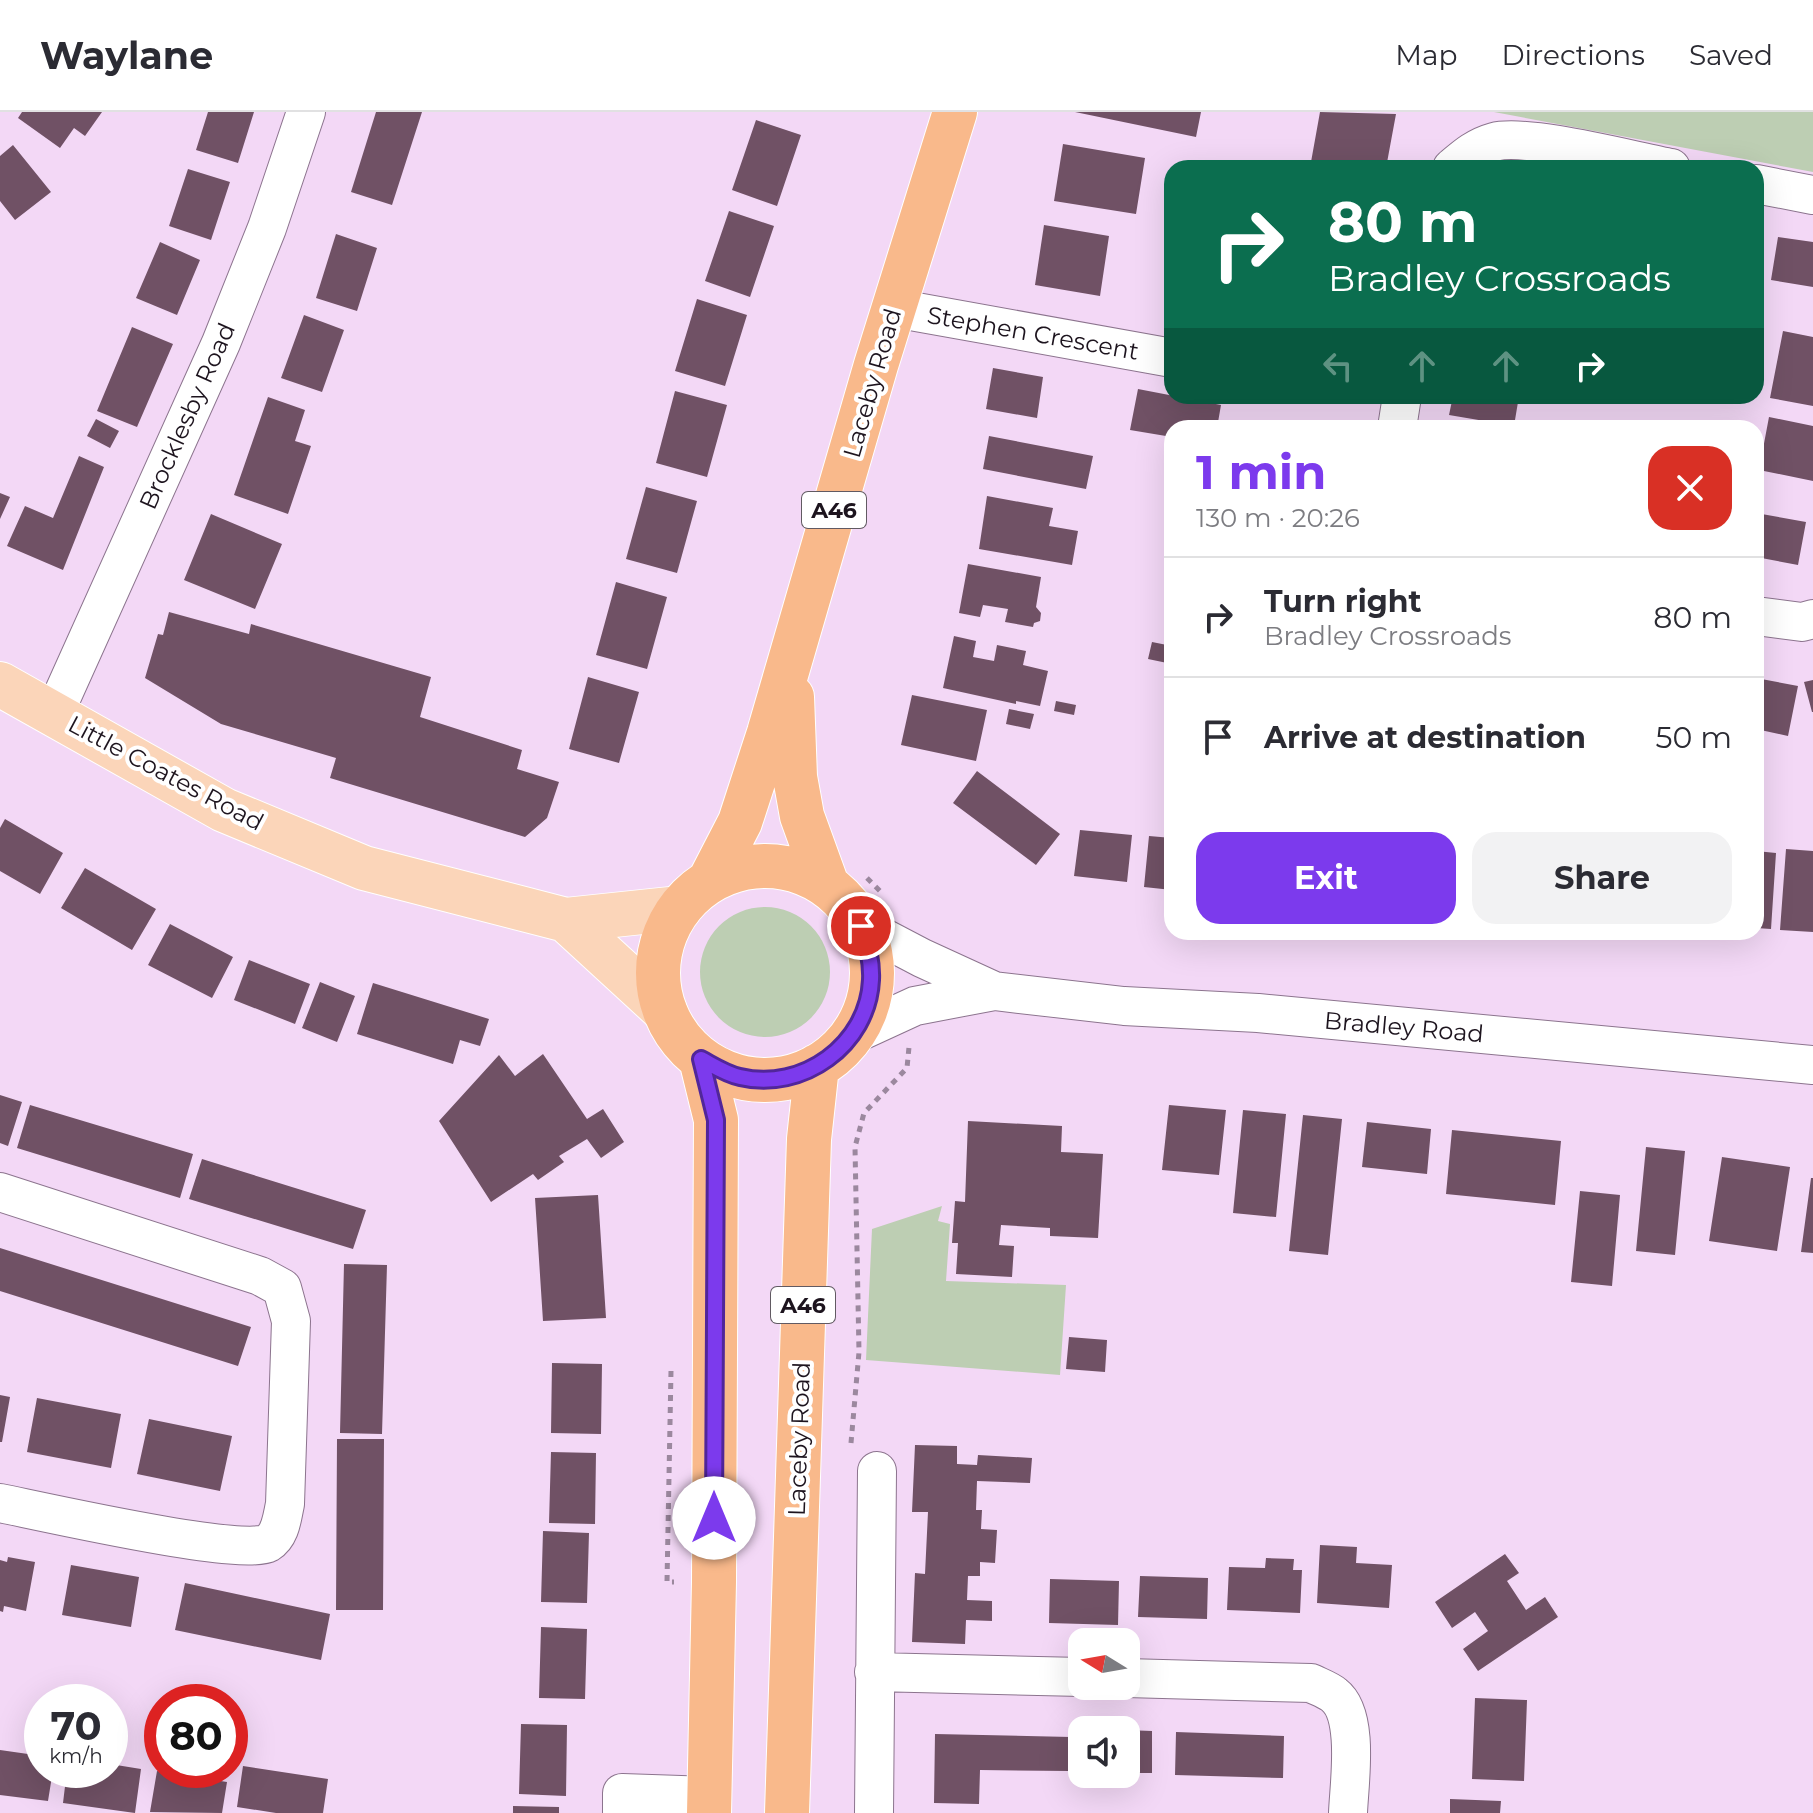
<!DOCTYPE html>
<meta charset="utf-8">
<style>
body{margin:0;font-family:Montserrat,sans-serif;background:#f2f2f3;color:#2b2b33;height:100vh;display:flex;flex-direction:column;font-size:30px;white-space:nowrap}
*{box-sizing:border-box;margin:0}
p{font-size:26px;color:#7c7c81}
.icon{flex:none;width:44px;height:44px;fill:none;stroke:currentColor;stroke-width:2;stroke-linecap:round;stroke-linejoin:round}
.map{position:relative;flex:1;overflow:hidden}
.sheet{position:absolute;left:1164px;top:308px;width:600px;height:520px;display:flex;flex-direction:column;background:#fff;border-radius:24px;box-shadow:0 8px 32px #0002}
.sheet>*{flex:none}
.banner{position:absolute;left:1164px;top:48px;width:600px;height:244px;border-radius:24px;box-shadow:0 8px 32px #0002;background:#0b6e4f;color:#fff;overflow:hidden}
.needle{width:52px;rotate:281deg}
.tools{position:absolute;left:1068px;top:1516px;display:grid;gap:16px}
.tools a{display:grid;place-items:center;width:72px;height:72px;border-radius:16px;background:#fff;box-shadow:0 8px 32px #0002;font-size:40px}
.speed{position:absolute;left:24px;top:1572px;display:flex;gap:16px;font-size:40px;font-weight:700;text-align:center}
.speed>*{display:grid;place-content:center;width:104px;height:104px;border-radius:50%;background:#fff;box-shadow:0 8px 32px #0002;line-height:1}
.speed small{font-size:20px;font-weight:400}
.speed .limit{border:12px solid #d22;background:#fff;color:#111}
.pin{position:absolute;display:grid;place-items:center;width:68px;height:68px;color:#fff;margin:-34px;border:4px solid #fff;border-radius:50%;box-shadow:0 2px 8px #0007}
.me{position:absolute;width:88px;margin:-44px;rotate:0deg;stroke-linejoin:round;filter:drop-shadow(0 0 6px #0008)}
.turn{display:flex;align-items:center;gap:28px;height:168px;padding:0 32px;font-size:36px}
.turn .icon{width:104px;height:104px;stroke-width:2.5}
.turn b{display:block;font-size:56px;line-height:68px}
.lanes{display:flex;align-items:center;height:76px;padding:0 32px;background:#0003;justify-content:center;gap:40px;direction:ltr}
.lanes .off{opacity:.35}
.round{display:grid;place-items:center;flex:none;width:84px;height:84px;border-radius:24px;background:#f2f2f3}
.headline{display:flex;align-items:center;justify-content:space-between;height:136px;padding:0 32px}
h1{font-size:48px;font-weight:700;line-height:60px;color:#7c3aed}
.primary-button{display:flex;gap:16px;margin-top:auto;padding:16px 32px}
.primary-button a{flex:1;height:92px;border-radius:24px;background:#7c3aed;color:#fff;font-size:32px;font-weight:700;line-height:92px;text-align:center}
.primary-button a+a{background:#f2f2f3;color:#2b2b33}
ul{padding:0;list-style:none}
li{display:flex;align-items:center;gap:24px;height:120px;padding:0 32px;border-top:2px solid #e1e1e2}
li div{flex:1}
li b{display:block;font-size:30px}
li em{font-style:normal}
header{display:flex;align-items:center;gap:48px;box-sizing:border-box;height:112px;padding:0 40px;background:#fff;border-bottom:2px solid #e1e1e2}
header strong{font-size:38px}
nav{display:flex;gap:44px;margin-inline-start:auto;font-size:28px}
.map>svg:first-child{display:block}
.green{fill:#bdceb3}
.building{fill:#705165}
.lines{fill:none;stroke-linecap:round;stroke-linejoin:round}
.minor-casing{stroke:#8c748e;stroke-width:40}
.major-casing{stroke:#fff;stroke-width:46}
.highway-casing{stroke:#fff;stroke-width:46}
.path{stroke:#9b889e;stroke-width:5;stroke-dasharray:6 6;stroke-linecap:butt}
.minor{stroke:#fff;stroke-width:38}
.major{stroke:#fbd5b9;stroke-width:44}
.highway{stroke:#f9b98b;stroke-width:44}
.route-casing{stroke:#51269a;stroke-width:20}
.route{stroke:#7c3aed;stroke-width:14}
.labels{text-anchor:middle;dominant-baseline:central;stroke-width:8;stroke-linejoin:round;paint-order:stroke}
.shield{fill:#fff;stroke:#615a62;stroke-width:2}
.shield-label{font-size:22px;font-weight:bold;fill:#1d141e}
.street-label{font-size:24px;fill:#1d141e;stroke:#fff}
</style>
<header>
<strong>Waylane</strong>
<nav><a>Map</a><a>Directions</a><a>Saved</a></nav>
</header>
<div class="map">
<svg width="1813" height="1701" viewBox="0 0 1813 1701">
<rect width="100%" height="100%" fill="#f3d8f6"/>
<!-- green -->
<path class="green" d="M1494,0H1813V60Z
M700 860a65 65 0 1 1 130 0a65 65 0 1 1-130 0Z
M942,1094L938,1109L950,1112L946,1169L1066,1173L1060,1263L866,1248L872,1117Z"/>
<!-- building -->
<path class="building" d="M22,0H102L85,24L74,16L60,36L18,6Z
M208,0H254L238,51L196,38Z
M376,0H422L392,93L351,80Z
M1075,0H1201L1196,25Z
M1320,0L1396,2L1386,56H1345L1311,50Z
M756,8L801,23L777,94L732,78Z
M1063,32L1145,46L1136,102L1054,89Z
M13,33L51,80L15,108L0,89V44Z
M188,57L230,70L211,128L169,114Z
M729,99L774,114L750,185L705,169Z
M1044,113L1109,124L1100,184L1035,173Z
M336,122L377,136L357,199L316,186Z
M1778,125L1813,130V175L1771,168Z
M160,130L200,148L177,203L136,186Z
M697,187L747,203L725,274L675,259Z
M304,203L344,218L322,280L281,266Z
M132,215L173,232L137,315L97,299Z
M1783,219L1813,225V294L1770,286Z
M993,256L1043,265L1037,306L986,297Z
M1138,277L1221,293L1217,316H1172V325L1130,318Z
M675,279L727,293L707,365L656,351Z
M1453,284H1519L1514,314L1449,303Z
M268,285L305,298L295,329L311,334L288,402L234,383Z
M1769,305L1813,314V369L1759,358Z
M96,307L119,319L110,336L87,324Z
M1263,308L1293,315V316H1261Z
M989,324L1093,344L1086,377L983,357Z
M79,344L104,355L63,458L7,434L25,394L53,406Z
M646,375L697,389L677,461L626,447Z
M0,381L10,385L0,407Z
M987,384L1053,396L1049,414L1078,419L1072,453L979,437Z
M1756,401L1806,410L1798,453L1756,445Z
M211,402L282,432L255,497L184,468Z
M968,452L1041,465L1036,495L1041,501L1040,509L1034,511L1033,515L1005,510L1008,497L983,493L980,505L959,501Z
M616,470L667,485L647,557L596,543Z
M169,500L249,522L251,512L431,565L420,605L522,638L517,657L559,670L547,706L525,725L330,666L336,646L221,612L145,566L158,522L163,523Z
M954,524L976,529L973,545L994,549L997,533L1026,539L1023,553L1048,559L1040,594L1016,589V592L943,576Z
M1152,530L1172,534V552L1148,547Z
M588,565L639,580L619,651L569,637Z
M1756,566L1798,574L1788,624L1756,617Z
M1813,568V600H1812L1804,570Z
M912,583L987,598L976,649L901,633Z
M1056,589L1076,593L1074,603L1054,599Z
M1009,597L1034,602L1030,617L1006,612Z
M977,659L1060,722L1036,753L953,691Z
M5,707L63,741L40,782L0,759V716Z
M1080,718L1132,723L1127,770L1074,764Z
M1149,724L1172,726V778L1144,775Z
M1786,737L1813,739V820L1780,818Z
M1756,739L1776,741L1771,817L1756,816Z
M85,756L156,797L132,838L61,796Z
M170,812L233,845L212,886L148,853Z
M249,848L310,872L295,912L234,888Z
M320,870L355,884L337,930L302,916Z
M373,871L489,907L480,934L460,928L453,952L357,922Z
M543,942L587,1007L603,997L624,1030L601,1046L587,1027L559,1044L564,1050L538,1068L533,1062L491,1090L439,1009L499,943L515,964Z
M0,983L22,990L8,1034L0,1031Z
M30,993L193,1042L180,1086L17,1036Z
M1169,993L1226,998L1219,1063L1162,1058Z
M1243,998L1286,1002L1276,1105L1233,1101Z
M1303,1003L1342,1007L1328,1143L1289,1139Z
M968,1009L1062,1014L1061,1040L1103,1042L1098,1126L1050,1124V1116L1001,1113L999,1133L1014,1134L1012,1165L956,1162L958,1131H952L955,1089L965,1090Z
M1367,1010L1431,1017L1427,1062L1362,1055Z
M1452,1018L1561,1029L1555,1093L1446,1082Z
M1646,1035L1685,1039L1675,1143L1636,1139Z
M1722,1045L1790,1055L1777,1139L1709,1129Z
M202,1047L366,1098L353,1137L189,1087Z
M1811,1066H1813V1141L1801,1140Z
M1580,1079L1620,1083L1612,1174L1571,1170Z
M598,1083L606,1206L543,1209L535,1086Z
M0,1136L251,1215L238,1254L0,1179Z
M344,1152L387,1153L382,1322L340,1321Z
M1069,1225L1107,1228L1105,1260L1066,1257Z
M552,1251L602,1252L601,1322L551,1321Z
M0,1283L10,1285L2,1330H0Z
M37,1286L121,1302L111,1356L27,1340Z
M149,1307L232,1324L220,1379L137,1362Z
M337,1327H384L383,1498H336Z
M915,1333L957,1334V1352L977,1353L978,1343L1032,1346L1030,1371L977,1369L976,1398H982L981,1417L997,1418L995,1451L980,1450V1464H968L967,1488L992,1489V1509L966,1508L965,1532L912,1530L915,1461L925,1462L928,1400H912Z
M551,1340L596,1341L595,1412L549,1411Z
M543,1419L589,1421L587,1491L541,1490Z
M1320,1433L1357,1435L1356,1451L1392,1453L1389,1496L1317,1491Z
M1505,1442L1519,1461L1507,1469L1526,1498L1545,1485L1558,1505L1478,1559L1463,1537L1488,1519L1475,1500L1452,1516L1435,1490Z
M8,1445L35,1450L26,1499L4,1494L3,1500L0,1499V1448L7,1450Z
M1266,1446L1294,1447L1293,1458H1302L1300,1501L1227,1498L1229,1455L1265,1456Z
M71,1453L139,1465L131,1515L62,1503Z
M1140,1464L1208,1466L1207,1507L1138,1505Z
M1050,1467L1119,1469L1118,1513L1049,1511Z
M185,1471L330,1502L321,1548L175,1518Z
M541,1515L587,1517L585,1587L539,1586Z
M1475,1586L1527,1588L1524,1669L1472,1667Z
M521,1612L567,1613L566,1684L519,1682Z
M1126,1618L1152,1619V1661H1126Z
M1176,1620L1284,1624L1283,1666L1175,1663Z
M935,1622L1071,1625L1070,1659L980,1658L979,1692L934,1691Z
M0,1638L42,1644V1658H53L48,1689L0,1683Z
M110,1652L141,1657L135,1701L63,1691L67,1658H110Z
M243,1654L328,1667L323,1701H276L237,1695Z
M157,1659L227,1670L222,1701L150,1700Z
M1450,1687L1501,1689L1500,1701H1450Z
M513,1694L559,1695V1701H513Z"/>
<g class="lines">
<defs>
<path id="minor" d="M1452,56C1465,45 1476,35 1494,30C1527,21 1633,49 1671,56
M1756,72L1813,83
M894,196L1172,246
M1397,316L1402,284
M1756,504L1802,510L1813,507
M54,602L221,231L267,116L306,0
M861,814L922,846L994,879
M852,923L915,894L994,879L1124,894L1258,901L1813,953
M0,1080L260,1164L282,1176L291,1209L285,1392C282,1405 281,1423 268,1431C243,1445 40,1399 0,1391
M874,1560L1082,1565
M1126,1566L1311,1571C1319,1575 1328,1578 1334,1583C1360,1603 1349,1672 1348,1701
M622,1701V1681L710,1684
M874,1701L877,1359"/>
<path id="major" d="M0,572L224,698L364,756L566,808L680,796
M566,808L665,899"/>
<path id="highway" d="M792,585L795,665L802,704L827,773
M658 861a107 107 0 1 1 214 0a107 107 0 1 1-214 0Z
M709,770L740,710L769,621L876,253L955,0
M701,947L716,1008L714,1470L709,1701
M787,1701L809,1027L817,954"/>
</defs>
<!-- minor casing -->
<use href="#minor" class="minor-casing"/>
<!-- major casing -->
<use href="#major" class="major-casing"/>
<!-- highway casing -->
<use href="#highway" class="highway-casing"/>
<!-- path -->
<path class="path" d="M867,766L882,781
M671,1259L667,1470H674
M851,1331L859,1240L855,1035L864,1001L907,956L909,935"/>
<!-- minor -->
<use href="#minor" class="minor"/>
<!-- major -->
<use href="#major" class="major"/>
<!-- highway -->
<use href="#highway" class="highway"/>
</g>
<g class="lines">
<defs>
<path id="route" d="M714,1406L716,1008L701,947C714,954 726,962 740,965C802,980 868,933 871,868C872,849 867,832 861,814"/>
</defs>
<!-- route casing -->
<use href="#route" class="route-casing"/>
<!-- route -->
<use href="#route" class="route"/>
</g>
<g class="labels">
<!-- shield labels -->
<g class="shield">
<rect x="802" y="380" width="64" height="36" rx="6"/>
<rect x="771" y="1175" width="64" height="36" rx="6"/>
</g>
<g class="shield-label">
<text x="834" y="398">A46</text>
<text x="803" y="1193">A46</text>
</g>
<!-- street labels -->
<g class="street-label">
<text transform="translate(1033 221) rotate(10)">Stephen Crescent</text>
<text transform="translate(872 271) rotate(-74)">Laceby Road</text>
<text transform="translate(187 304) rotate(-66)">Brocklesby Road</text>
<text transform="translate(166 661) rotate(28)">Little Coates Road</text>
<text transform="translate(1404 915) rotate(5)">Bradley Road</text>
<text transform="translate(799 1327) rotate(-88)">Laceby Road</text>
</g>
</g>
</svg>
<div class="tools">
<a><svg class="needle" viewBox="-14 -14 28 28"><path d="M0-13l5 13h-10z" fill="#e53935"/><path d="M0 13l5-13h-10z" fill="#7c7c81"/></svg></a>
<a><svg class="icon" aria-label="sound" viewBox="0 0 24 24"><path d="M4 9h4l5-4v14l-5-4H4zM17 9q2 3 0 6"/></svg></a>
</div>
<div class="speed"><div>70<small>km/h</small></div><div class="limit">80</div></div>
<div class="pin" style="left:861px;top:814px;background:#d93025"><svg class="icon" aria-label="arrive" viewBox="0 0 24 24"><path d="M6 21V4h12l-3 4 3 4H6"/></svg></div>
<svg class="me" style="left:714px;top:1406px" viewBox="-20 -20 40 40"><circle r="19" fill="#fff"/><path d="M0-13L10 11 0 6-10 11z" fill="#7c3aed"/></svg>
<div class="banner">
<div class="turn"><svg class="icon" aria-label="right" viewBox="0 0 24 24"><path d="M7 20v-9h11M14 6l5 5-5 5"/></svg><div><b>80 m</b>Bradley Crossroads</div></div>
<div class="lanes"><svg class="icon off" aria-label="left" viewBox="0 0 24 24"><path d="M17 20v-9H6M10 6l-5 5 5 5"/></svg><svg class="icon off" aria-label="ahead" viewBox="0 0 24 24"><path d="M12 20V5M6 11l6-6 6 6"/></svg><svg class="icon off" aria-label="ahead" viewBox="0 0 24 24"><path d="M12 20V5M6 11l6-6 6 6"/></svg><svg class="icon" aria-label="right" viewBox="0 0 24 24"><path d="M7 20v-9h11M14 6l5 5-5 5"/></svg></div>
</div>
<section class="sheet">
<div class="headline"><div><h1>1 min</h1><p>130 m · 20:26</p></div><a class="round" style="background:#d93025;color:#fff"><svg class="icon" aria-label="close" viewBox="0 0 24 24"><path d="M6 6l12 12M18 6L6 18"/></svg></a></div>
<ul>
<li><svg class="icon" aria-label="right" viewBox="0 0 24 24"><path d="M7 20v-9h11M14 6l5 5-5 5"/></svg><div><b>Turn right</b><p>Bradley Crossroads</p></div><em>80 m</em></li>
<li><svg class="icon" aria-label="arrive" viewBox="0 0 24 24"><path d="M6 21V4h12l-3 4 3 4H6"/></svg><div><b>Arrive at destination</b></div><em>50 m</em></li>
</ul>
<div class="primary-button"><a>Exit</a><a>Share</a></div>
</section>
</div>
